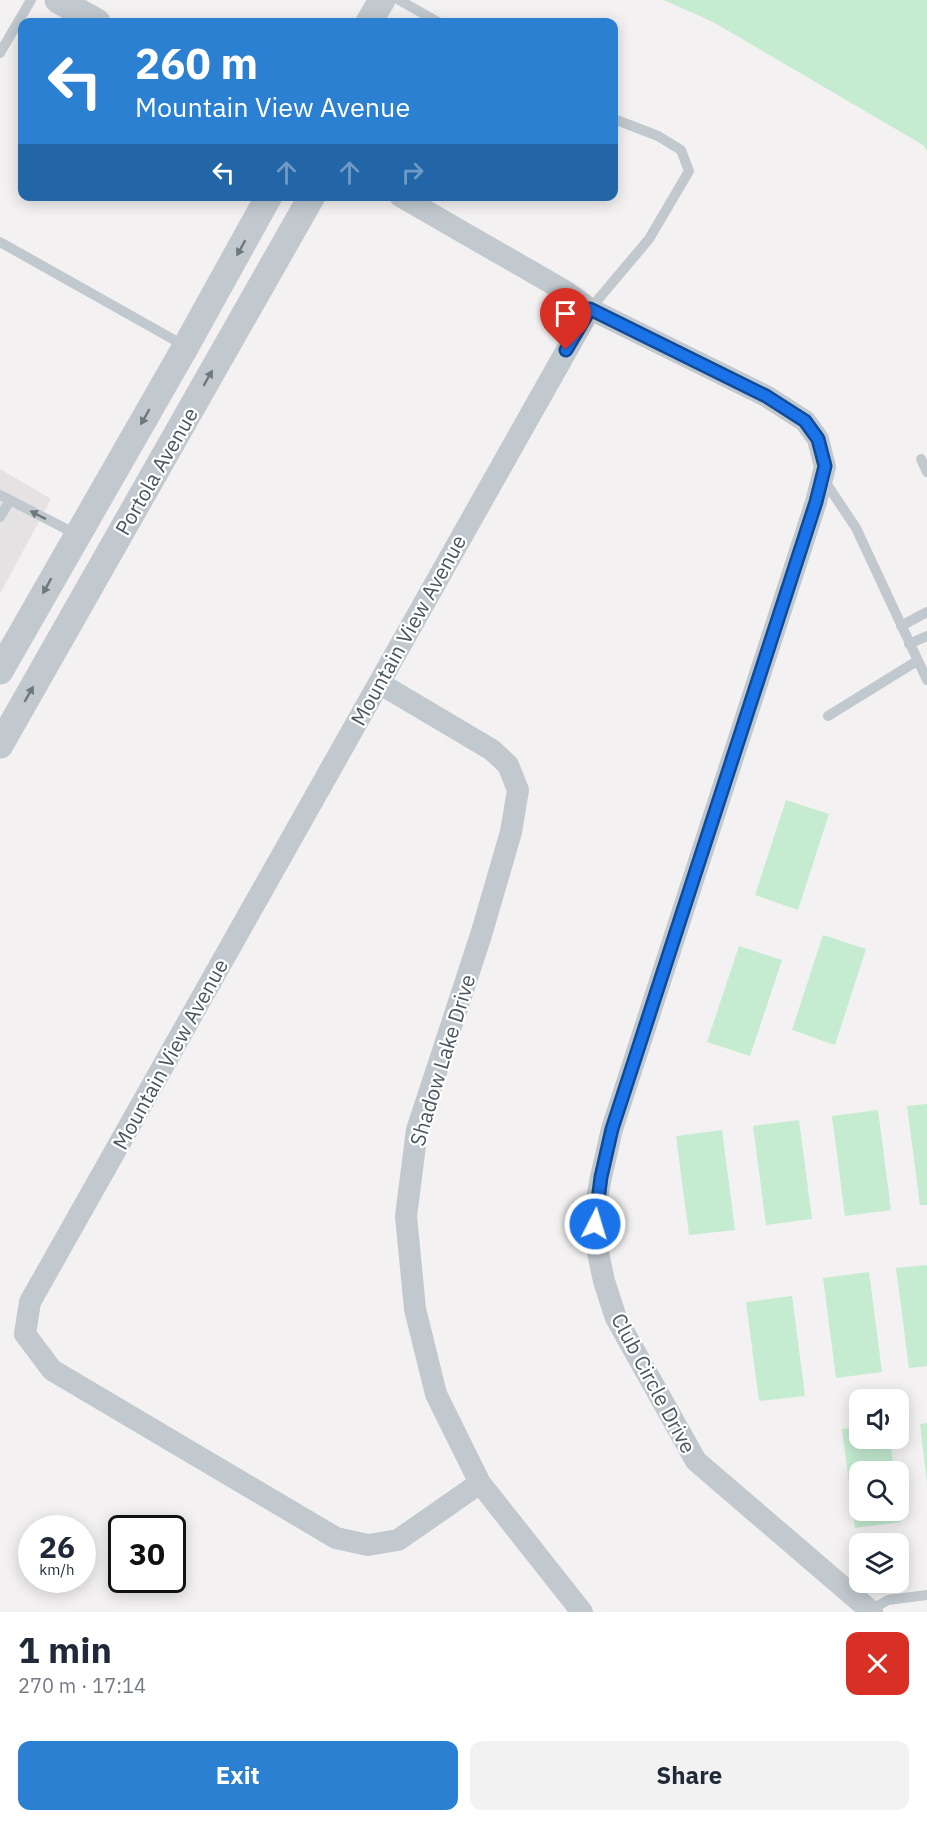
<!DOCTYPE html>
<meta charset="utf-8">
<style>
body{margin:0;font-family:"IBM Plex Sans",sans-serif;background:#f2f2f3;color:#1f2937;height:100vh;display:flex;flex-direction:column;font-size:22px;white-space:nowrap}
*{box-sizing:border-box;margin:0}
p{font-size:20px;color:#747a83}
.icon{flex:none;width:33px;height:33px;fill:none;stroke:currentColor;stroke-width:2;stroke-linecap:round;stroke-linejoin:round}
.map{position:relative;height:1612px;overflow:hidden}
.side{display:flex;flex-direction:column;background:#fff;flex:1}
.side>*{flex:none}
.hud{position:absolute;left:18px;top:18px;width:600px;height:183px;border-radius:12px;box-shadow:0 3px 15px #0003;background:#2c80d2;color:#fff;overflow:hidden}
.controls{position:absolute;left:849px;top:1389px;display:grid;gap:12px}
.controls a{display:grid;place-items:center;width:60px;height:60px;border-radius:12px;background:#fff;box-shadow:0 3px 15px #0003;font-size:30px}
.speed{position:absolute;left:18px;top:1515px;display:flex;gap:12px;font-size:30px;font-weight:700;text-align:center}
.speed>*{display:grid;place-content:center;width:78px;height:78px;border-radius:50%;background:#fff;box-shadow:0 3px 15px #0003;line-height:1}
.speed small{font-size:15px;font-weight:400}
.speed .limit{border:3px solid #111;border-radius:9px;background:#fff;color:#111}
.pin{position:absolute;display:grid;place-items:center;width:51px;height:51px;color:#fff;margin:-62px -26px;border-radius:50% 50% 50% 0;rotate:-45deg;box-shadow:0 0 6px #0007}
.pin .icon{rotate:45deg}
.me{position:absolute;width:66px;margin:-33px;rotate:5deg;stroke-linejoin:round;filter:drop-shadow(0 0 4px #0008)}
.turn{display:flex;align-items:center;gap:21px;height:126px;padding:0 18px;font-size:27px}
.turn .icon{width:78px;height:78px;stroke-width:2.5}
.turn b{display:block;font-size:42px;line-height:51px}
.lanes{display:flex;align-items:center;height:57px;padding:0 18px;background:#0003;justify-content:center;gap:30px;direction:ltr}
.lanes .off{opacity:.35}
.round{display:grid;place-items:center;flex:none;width:63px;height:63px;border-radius:12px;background:#f2f2f3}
.headline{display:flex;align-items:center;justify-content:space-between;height:102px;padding:0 18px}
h1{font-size:36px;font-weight:700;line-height:45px}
.primary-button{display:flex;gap:12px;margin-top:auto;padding:12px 18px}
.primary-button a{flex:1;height:69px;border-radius:12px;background:#2c80d2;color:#fff;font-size:24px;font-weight:700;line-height:69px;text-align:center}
.primary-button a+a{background:#f2f2f3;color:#1f2937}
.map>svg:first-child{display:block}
.education{fill:#e4e2e3}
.green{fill:#c5ecd1}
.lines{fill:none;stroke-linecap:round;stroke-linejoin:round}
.service{stroke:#c1c9ce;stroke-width:10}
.minor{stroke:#c1c9ce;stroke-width:22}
.tertiary{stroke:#c1c9ce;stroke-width:27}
.oneway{fill:#6e787f}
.route-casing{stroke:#114b97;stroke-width:15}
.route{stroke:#1a73e8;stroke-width:10}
.labels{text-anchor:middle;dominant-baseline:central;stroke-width:4.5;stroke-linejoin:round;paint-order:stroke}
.street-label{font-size:21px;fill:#4b555d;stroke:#fff}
</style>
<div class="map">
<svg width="927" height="1612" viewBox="0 0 927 1612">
<rect width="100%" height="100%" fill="#f3f1f1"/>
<!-- education -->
<path class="education" d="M0,469L51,499L0,594Z"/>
<!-- green -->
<path class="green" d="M664,0H927V151L923,145L713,22Z
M786,800L829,814L798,910L755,895Z
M823,935L866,949L835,1045L792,1030Z
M739,946L782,960L750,1056L707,1042Z
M927,1104V1205H920L907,1106Z
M878,1110L891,1210L845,1216L832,1116Z
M799,1120L812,1219L766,1225L753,1126Z
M722,1130L735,1230L689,1235L676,1136Z
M927,1265V1366L909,1368L896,1268Z
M869,1272L882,1372L836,1378L823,1278Z
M792,1296L805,1396L759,1401L746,1302Z
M927,1423V1483L920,1424Z
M859,1427L860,1438L890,1439L894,1471L860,1472V1510H898L899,1506L901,1522L855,1528L842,1429Z"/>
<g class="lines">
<!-- service -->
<path class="service" d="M399,0L438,22
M0,53L31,0
M0,242L185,346
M590,309L649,239L689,171L681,150L658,136L614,119
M921,459L927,472
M824,480L856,528L927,680
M0,495L76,534
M0,517L10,500
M901,626L927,612
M909,644L927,636
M828,716L917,661
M871,1610L888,1600L927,1595"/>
<!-- minor -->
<path class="minor" d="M400,196L565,291L590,309L766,396L805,421L818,439L825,467L816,502L612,1129L601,1177L595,1210V1238L604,1281L616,1318L696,1461L872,1612
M379,683L492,750L508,765L518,790L511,832L481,935L417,1130L406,1216L415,1309L436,1394L480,1483L582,1612
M480,1483L398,1540L368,1545L336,1538L52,1370L25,1334L30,1302L590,309"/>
<!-- tertiary -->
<path class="tertiary" d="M58,0L97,22
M369,22L382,0
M0,671L186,346L269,196
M0,745L312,196"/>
</g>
<!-- one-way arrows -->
<defs><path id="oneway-solid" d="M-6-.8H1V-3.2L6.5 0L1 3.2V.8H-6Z" transform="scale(1.5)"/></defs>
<g class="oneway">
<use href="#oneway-solid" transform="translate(241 248) rotate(119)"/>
<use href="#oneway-solid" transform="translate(208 378) rotate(-60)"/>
<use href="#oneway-solid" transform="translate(145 417) rotate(120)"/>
<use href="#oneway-solid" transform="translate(38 515) rotate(-153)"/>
<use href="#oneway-solid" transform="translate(47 586) rotate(119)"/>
<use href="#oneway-solid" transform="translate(29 694) rotate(-60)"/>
</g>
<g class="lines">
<defs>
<path id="route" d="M566,350L590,309L766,396L805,421L818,439L825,466L816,502L612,1129L601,1177L595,1224"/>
</defs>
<!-- route casing -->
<use href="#route" class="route-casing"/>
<!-- route -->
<use href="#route" class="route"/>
</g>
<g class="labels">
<!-- street labels -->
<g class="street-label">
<text transform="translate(156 471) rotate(-60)">Portola Avenue</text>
<text transform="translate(408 630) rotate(-61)">Mountain View Avenue</text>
<text transform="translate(170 1054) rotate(-61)">Mountain View Avenue</text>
<text transform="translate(442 1060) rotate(-73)">Shadow Lake Drive</text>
<text transform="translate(654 1383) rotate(62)">Club Circle Drive</text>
</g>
</g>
</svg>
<div class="controls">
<a><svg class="icon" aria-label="sound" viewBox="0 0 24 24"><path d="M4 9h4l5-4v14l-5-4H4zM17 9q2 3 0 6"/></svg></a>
<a><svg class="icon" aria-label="search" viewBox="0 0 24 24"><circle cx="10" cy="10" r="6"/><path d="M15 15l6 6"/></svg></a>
<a><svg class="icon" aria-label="layers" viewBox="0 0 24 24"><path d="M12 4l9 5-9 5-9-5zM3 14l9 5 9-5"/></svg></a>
</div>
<div class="speed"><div>26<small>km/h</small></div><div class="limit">30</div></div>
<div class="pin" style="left:566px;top:350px;background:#d93025"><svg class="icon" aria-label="arrive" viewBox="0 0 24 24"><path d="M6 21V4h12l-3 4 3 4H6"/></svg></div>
<svg class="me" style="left:595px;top:1224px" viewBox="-20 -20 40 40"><circle r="17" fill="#1a73e8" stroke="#fff" stroke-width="3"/><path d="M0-11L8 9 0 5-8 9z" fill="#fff"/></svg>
<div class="hud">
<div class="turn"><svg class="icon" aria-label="left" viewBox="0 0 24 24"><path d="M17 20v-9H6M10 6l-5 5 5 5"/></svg><div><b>260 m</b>Mountain View Avenue</div></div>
<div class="lanes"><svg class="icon" aria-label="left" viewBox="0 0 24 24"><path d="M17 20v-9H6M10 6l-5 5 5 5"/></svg><svg class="icon off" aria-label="ahead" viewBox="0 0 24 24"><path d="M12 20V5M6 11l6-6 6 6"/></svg><svg class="icon off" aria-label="ahead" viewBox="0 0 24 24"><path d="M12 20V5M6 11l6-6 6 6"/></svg><svg class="icon off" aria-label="right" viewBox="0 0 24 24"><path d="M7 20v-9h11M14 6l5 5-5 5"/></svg></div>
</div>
</div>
<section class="side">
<div class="headline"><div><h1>1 min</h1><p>270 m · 17:14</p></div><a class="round" style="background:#d93025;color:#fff"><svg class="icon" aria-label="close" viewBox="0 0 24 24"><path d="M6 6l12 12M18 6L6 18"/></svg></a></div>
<div class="primary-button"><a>Exit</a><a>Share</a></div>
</section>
